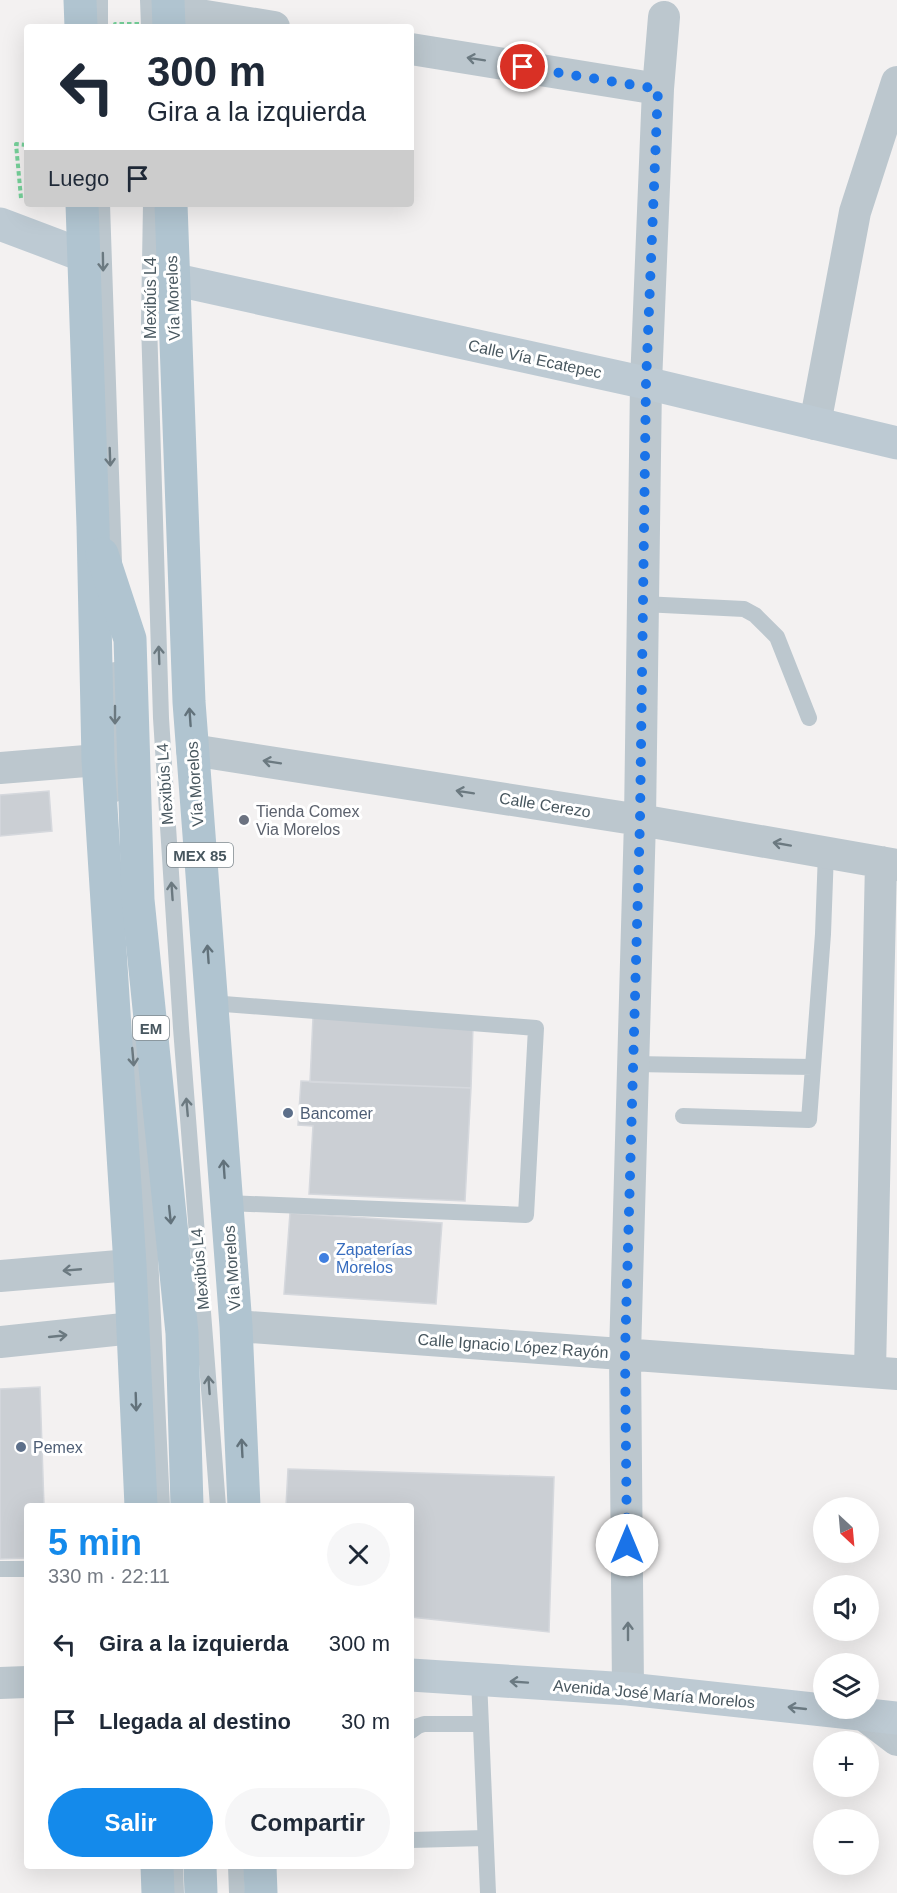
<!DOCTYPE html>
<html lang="es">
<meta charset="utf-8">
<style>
body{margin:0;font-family:Arial,sans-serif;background:#f6f6f7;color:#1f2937;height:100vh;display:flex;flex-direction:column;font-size:22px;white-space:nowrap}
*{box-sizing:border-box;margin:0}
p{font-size:20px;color:#747a83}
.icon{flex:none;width:33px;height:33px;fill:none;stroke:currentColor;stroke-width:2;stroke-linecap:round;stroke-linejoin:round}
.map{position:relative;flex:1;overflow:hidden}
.panel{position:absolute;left:24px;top:1503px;width:390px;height:366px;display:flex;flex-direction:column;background:#fff;border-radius:6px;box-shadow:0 6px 24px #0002}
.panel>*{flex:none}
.hud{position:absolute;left:24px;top:24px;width:390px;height:183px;border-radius:6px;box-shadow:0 6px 24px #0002;background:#fff;color:#1f2937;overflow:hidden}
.needle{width:39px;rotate:154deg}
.fabs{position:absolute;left:813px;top:1497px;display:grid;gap:12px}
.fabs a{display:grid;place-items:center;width:66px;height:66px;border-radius:50%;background:#fff;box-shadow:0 6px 24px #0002;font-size:30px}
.pin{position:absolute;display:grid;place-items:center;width:51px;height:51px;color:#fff;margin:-26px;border:3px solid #fff;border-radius:50%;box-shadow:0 2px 6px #0007}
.me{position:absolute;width:66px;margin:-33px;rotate:0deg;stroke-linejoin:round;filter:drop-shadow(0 0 4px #0008)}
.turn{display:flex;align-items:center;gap:21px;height:126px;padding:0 24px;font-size:27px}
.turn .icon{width:78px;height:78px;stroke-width:2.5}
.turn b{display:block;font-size:42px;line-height:51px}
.then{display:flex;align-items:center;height:57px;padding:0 24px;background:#0003;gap:12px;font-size:22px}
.round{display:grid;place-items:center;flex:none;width:63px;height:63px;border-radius:32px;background:#f6f6f7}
.headline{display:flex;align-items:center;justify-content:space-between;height:102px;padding:0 24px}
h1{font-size:36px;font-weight:700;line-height:45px;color:#148aeb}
.button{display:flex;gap:12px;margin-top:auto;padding:12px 24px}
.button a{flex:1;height:69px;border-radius:36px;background:#148aeb;color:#fff;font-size:24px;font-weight:700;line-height:69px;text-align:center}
.button a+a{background:#f6f6f7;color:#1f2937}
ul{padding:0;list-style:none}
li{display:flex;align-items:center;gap:18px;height:78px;padding:0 24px}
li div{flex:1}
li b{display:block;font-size:22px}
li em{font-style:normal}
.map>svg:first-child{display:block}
.building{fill:#cbcfd4;stroke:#d5d8dd;stroke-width:1.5}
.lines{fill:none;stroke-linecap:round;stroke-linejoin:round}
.path{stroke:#76d19a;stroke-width:4;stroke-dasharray:4.5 3;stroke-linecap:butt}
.lane{stroke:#bcc7ce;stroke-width:16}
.street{stroke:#bcc7ce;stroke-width:32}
.secondary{stroke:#bdcad3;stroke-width:33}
.primary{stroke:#b0c4d0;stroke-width:33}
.path-bridge{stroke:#76d19a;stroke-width:4;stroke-dasharray:4.5 3;stroke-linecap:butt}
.primary-bridge{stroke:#b0c4d0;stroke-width:33}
.oneway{stroke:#6b7980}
.oneway2{stroke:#62727b}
.oneway3{stroke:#6b7a82}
.route{stroke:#1a73e8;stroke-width:10;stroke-dasharray:0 18}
.worship-dot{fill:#6b7280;stroke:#fff;stroke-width:2}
.service-dot{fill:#5c6f8a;stroke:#fff;stroke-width:2}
.shop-dot{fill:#3f7fe0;stroke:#fff;stroke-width:2}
.labels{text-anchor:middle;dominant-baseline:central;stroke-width:6;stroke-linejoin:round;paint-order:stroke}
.shield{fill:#fff;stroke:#7f898f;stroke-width:1.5}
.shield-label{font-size:15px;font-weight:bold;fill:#48575f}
.street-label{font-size:16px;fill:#48575f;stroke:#fff}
.worship-label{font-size:16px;fill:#5b616d;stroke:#fff;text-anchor:start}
.service-label{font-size:16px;fill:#4e5e75;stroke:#fff;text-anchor:start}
.shop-label{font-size:16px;fill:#366cbe;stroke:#fff;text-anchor:start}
</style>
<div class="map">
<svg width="897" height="1893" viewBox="0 0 897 1893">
<rect width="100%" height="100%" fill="#f3f1f1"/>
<!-- building -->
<path class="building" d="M49,791L52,831L0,836V795Z
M313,1017L473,1026L471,1088L310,1082Z
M301,1081L471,1088L465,1201L309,1194L313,1126L298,1125Z
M290,1213L442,1223L436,1304L284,1294Z
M40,1387L44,1506H27V1558L0,1559V1389Z
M288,1469L554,1477L549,1632L411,1617V1506H286Z"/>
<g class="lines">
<!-- path -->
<path class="path" d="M21,198L16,144L27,145"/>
<!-- lane -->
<path class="lane" d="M100,0V27
M148,0L149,27
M102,204L114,563
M151,204L149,323L161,718L181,1028L218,1506
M643,604L744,609L755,615L777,637L809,718
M115,670V794
M211,1003L536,1028L526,1215L227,1203
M132,1044L149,1234L162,1506
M634,1064L813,1067
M683,1116L809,1120L823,934L826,852
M0,1569H27
M479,1679L488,1893
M411,1731L418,1726L424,1724H481
M411,1840L485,1838
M175,1866L176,1893
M236,1866L237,1893"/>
<!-- street -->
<path class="street" d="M168,10L274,27
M411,49L658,89
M815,424L855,212L897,82
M192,750L640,820L897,865
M0,768L98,760
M0,1276L130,1265
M236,1326L897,1374
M0,1342L133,1328
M870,1371L881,862
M0,1683L27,1682
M628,1689L625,1354L640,820L646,383L658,89L664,17
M864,1715L897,1740"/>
<!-- secondary -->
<path class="secondary" d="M0,224L82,255
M172,279L646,383L897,443
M411,1675L628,1689L897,1718"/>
<!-- primary -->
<path class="primary" d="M80,0L81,27
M168,0L169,27
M82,204L93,526L98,760L130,1265L141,1506
M171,204L189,702L236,1326L244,1506
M157,1866L158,1893
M200,1866L201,1893
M260,1866L261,1893"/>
<!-- path-bridge -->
<path class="path-bridge" d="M115,27V24H140"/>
<!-- primary-bridge -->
<path class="primary-bridge" d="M102,554L130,639L138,900L182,1333L187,1506"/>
</g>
<!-- one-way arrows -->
<defs><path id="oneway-shaft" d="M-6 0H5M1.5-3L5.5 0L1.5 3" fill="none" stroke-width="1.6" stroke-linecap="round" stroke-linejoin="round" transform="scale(1.5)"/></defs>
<g class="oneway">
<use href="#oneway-shaft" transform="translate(476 59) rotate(-171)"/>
<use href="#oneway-shaft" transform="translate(103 262) rotate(89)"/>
<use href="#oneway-shaft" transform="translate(110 457) rotate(88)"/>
<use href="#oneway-shaft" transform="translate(159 655) rotate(-92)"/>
<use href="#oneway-shaft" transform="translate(115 715) rotate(90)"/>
<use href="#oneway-shaft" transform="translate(272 762) rotate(-171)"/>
<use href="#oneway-shaft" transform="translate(465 792) rotate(-171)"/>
<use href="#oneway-shaft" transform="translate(782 844) rotate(-170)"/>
<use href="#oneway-shaft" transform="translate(172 891) rotate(-94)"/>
<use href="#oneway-shaft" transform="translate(133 1057) rotate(85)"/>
<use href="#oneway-shaft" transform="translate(187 1107) rotate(-95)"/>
<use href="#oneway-shaft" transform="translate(72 1270) rotate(175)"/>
<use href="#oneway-shaft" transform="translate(58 1336) rotate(-6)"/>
<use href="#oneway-shaft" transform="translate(209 1385) rotate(-94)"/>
<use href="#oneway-shaft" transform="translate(628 1631) rotate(-90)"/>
</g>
<g class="oneway2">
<use href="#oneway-shaft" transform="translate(190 717) rotate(-94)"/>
<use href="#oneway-shaft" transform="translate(208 954) rotate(-94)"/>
<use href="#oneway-shaft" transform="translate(224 1169) rotate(-94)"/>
<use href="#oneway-shaft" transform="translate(170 1215) rotate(84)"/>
<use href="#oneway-shaft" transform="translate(136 1402) rotate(88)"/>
<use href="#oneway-shaft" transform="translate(242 1448) rotate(-93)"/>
</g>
<g class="oneway3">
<use href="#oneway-shaft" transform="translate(519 1682) rotate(-176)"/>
<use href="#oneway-shaft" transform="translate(797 1708) rotate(-174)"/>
</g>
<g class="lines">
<!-- route -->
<path class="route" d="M523,67L658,89L646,383L640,820L625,1354L627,1545"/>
</g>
<!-- markers -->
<circle class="worship-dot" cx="244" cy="820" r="6"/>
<g class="service-dot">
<circle cx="288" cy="1113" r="6"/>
<circle cx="21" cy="1447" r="6"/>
</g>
<circle class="shop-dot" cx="324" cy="1258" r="6"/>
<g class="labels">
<!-- shield labels -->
<g class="shield">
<rect x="167" y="843" width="66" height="24" rx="4.5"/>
<rect x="133" y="1016" width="36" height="24" rx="4.5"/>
</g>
<g class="shield-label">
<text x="200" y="855">MEX 85</text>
<text x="151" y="1028">EM</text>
</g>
<!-- street labels -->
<g class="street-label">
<text transform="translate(150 298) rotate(-90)">Mexibús L4</text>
<text transform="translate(173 298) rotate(-92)">Vía Morelos</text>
<text transform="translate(535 359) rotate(12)">Calle Vía Ecatepec</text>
<text transform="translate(165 784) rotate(-94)">Mexibús L4</text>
<text transform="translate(195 784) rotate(-94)">Vía Morelos</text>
<text transform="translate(545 805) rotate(9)">Calle Cerezo</text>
<text transform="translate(232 1268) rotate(-94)">Vía Morelos</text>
<text transform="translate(200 1269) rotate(-95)">Mexibús L4</text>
<text transform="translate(513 1346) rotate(4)">Calle Ignacio López Rayón</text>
<text transform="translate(654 1694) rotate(5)">Avenida José María Morelos</text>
</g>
<!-- worship labels -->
<g class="worship-label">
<text x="256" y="811">Tienda Comex<tspan x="256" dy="18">Via Morelos</tspan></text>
</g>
<!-- service labels -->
<g class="service-label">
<text x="300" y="1113">Bancomer</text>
<text x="33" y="1447">Pemex</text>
</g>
<!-- shop labels -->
<g class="shop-label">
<text x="336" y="1249">Zapaterías<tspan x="336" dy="18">Morelos</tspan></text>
</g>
</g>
</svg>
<div class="fabs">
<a><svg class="needle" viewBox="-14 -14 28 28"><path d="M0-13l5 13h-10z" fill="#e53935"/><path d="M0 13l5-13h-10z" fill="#747a83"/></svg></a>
<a><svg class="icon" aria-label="sound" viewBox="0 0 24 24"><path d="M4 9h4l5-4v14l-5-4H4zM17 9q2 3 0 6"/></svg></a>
<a><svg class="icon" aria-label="layers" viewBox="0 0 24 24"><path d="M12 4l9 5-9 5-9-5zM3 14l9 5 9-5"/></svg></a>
<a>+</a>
<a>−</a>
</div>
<div class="pin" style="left:523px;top:67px;background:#d93025"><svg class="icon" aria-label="arrive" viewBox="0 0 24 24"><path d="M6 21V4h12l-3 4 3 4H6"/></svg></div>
<svg class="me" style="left:627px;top:1545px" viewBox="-20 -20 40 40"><circle r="19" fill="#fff"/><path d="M0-13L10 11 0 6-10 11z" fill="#1a73e8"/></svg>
<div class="hud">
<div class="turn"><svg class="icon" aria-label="left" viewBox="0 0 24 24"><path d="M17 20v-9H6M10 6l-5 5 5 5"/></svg><div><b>300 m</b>Gira a la izquierda</div></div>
<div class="then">Luego<svg class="icon" aria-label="arrive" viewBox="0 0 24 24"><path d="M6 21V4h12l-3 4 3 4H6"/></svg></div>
</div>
<section class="panel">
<div class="headline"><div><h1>5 min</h1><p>330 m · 22:11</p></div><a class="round"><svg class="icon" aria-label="close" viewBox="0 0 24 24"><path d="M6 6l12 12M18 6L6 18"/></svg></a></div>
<ul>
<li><svg class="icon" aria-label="left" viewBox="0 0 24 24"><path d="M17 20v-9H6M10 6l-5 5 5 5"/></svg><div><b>Gira a la izquierda</b></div><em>300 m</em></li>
<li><svg class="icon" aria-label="arrive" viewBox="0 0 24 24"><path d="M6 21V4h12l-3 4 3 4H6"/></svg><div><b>Llegada al destino</b></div><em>30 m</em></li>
</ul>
<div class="button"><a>Salir</a><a>Compartir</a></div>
</section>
</div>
